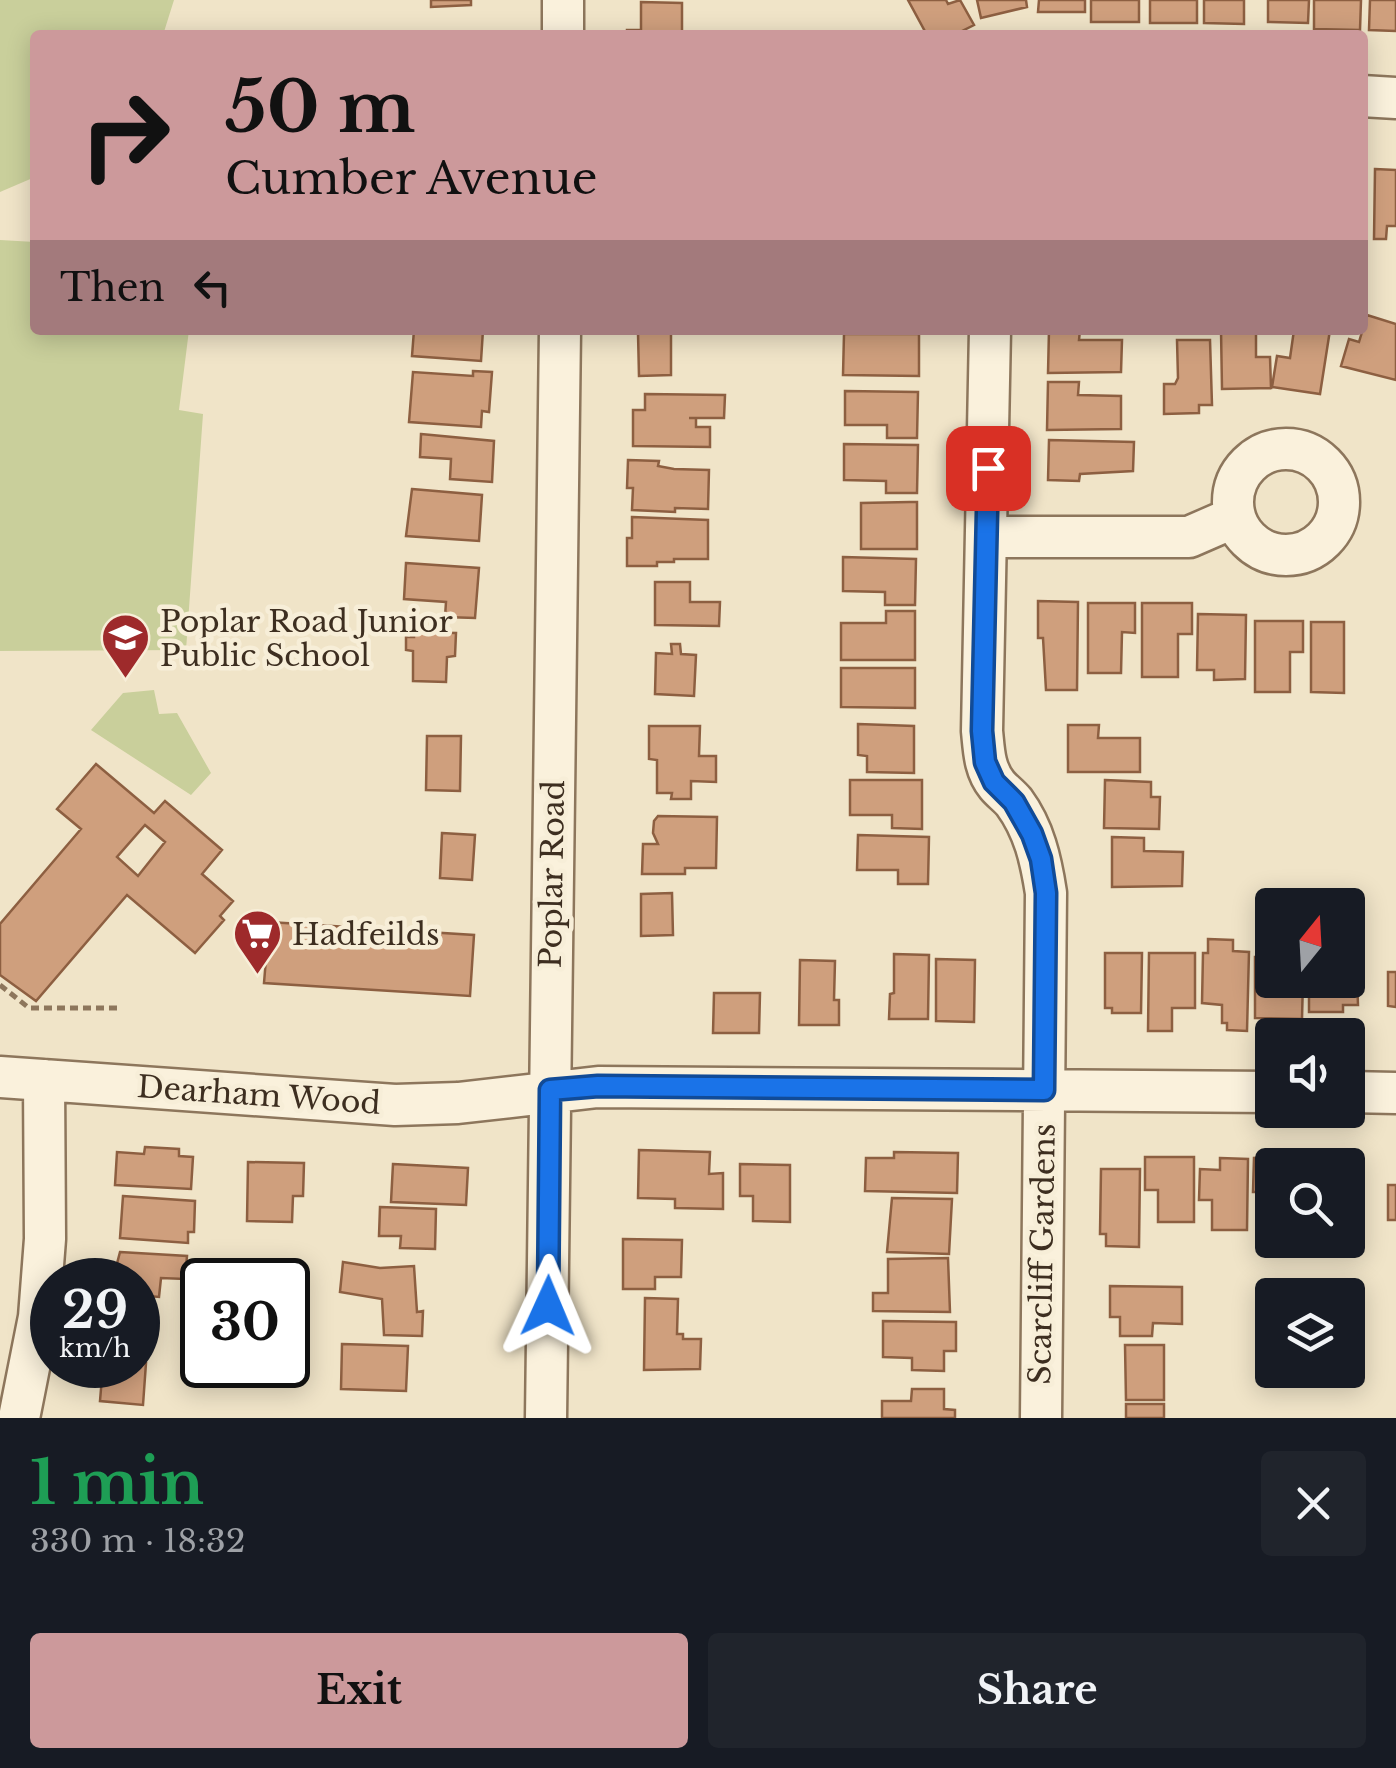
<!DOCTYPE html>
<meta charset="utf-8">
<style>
body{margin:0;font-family:"Libre Baskerville",serif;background:#20242c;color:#f1f3f6;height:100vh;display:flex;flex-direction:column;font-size:38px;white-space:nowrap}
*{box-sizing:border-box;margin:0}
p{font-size:32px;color:#9ea1a6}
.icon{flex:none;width:55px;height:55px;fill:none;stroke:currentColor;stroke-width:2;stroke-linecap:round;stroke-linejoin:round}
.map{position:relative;height:1418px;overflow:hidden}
.drawer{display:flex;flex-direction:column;background:#171b24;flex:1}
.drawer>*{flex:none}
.top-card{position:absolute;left:30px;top:30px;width:1338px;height:305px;border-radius:10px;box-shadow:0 5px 25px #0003;background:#cc999b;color:#111;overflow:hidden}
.needle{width:65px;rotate:18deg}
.tools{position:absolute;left:1255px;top:888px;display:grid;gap:20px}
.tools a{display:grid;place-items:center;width:110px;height:110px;border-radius:10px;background:#171b24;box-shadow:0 5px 25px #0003;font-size:50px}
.speed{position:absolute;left:30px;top:1258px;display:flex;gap:20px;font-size:50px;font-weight:700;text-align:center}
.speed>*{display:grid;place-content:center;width:130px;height:130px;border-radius:50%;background:#171b24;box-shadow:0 5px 25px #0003;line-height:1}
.speed small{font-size:25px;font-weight:400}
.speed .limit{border:5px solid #111;border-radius:15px;background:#fff;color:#111}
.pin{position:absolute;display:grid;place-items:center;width:85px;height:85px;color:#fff;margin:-42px;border-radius:20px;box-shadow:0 5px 15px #0006}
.me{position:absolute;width:110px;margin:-55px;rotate:1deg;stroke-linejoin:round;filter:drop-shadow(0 0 8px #0008)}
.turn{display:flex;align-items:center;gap:35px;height:210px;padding:0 30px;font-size:45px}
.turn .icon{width:130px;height:130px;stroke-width:2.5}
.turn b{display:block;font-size:70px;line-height:85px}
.then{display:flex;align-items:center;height:95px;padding:0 30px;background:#0003;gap:20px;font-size:38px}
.round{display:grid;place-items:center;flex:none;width:105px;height:105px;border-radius:10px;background:#20242c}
.overview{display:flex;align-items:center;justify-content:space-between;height:170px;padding:0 30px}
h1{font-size:60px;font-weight:700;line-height:75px;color:#1e9e55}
.cta{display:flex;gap:20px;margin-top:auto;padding:20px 30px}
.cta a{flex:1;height:115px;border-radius:10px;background:#cc999b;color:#111;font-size:40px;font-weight:700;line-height:115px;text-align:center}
.cta a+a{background:#20242c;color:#f1f3f6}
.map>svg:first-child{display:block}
.green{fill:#c9cf9b}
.building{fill:#cf9f7d;stroke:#8d5f41;stroke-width:2.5;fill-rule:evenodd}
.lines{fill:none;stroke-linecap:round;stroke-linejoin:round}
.minor-casing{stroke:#8d765c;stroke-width:45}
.path{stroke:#8d765c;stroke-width:5;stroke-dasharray:8 5;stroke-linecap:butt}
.minor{stroke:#faf1dc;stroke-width:40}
.route-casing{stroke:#114b97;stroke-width:25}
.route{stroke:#1a73e8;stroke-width:18}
.labels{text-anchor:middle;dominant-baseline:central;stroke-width:9;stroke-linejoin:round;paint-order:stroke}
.poi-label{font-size:30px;fill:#3d2e20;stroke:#f7eed8;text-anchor:start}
.street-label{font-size:30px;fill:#3d2e20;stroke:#f7eed8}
</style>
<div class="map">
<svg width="1396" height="1418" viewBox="0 0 1396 1418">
<rect width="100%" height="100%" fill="#f0e4c8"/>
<!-- green -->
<path class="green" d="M0,0H174L163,35H35V177L0,192Z
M0,240L35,242V330H189L179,410L203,414L186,650L0,651Z
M154,690L159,714L177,713L211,773L191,795L91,730L123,693Z"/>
<!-- building -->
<path class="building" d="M431,0H471V5L431,7Z
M908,0H946L948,4L960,0L974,25L954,35H927Z
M977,0H1026L1027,7L981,18Z
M1039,0H1085V12H1038Z
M1091,0H1139V22H1091Z
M1150,0H1197V23H1150Z
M1204,0H1244V24L1204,23Z
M1268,0H1309L1308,23L1268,22Z
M1314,0H1361L1360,30L1314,29Z
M1370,0H1396V31L1369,30Z
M641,2L682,3V35H627V30H641Z
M1375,169L1396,170V226H1387L1386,239H1374Z
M1367,315L1396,324V380L1341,366L1349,339L1359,342Z
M414,330H483L481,361L412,356Z
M1049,330H1080L1079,340H1122L1121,372L1048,373Z
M1221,330H1256V357H1270L1271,388L1222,389Z
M1294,330H1330L1320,394L1272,387L1277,356L1290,358Z
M671,332V375L639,376L638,333Z
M844,334H919V376L843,375Z
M1177,340H1210L1212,405H1199V413L1164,414V384H1175L1178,378Z
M473,371L492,372L489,412L482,411L481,427L409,422L413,372L473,376Z
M1048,382H1079L1078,395L1121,396V429L1047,430Z
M845,391L918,392L917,438H887V425H845Z
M645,394L725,395L724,418H689H696V427H710V447L633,446V410H645Z
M421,434L494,441L492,482L450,479L451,459L420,457Z
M1049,440L1134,442L1133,471L1080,474L1079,481L1048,480Z
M844,444L918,445L917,493H886V481L844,480Z
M628,460L659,461L658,466L674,469L709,470L708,509L675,508V512L632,510L633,488H627Z
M412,489L482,495L479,541L406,536Z
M910,502H917V549H861V503Z
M632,517L708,520V559H674V562H657V566H627V538H632Z
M843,557L916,559L915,605H885V592L843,591Z
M406,563L479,568L475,618L445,617L446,602L404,599Z
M655,582H690V602H720L719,626L655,625Z
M1038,601L1078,602L1077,690H1046L1043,638H1038Z
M1088,603H1135V633L1122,632L1121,673H1088Z
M1142,603H1192V634H1178V677H1142Z
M886,611H915V660H841V623H886Z
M1198,614L1246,615L1245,679L1214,680V670H1197Z
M1255,621H1303V652H1290V692H1255Z
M1311,622H1344V693L1311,692Z
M414,632L456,633L455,656L447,657L446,682L413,681V651L406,650V637H414Z
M671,644H680L681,654L696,655L694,696L655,694L656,653L672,654Z
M841,668H915V708L841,707Z
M858,724L914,726V773L867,772V756L858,755Z
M1068,725H1099L1098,738H1140V772H1068Z
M649,726H700L699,756H716V782L691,781V799H671L672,793H657V760L649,759Z
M427,736H461L460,791L426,790Z
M96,764L154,813L165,801L222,850L202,874L233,901L220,916L224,920L195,953L127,895L36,1001L0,975V924L81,829L57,809ZM145,825L165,842L138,876L117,857Z
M850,780H922V829L892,828V815H850Z
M1105,780L1151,782V797H1160L1159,829L1104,828Z
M658,816L717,817L716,868H685V874H642L643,844H658L653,833L654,821Z
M442,833L475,835L472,880L440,878Z
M858,835L929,837L928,884H898V870H857Z
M1112,837L1144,838V851L1183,852L1182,886L1112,887Z
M672,893L673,935L641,936V894Z
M269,922L474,935L470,996L264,983Z
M1208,939L1233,940V951L1249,952L1247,1031L1227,1030V1023H1222V1005L1202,1003L1203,953H1208Z
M1348,950H1356L1358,1005H1343V1012H1309V980H1348Z
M1105,953H1142L1141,1013H1112V1008H1105Z
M1149,953H1195V1008H1172V1031H1148Z
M894,954L929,955L928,1019H889L890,994L894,993Z
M1255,957L1272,958V980H1303L1302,1019L1255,1018Z
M936,959L975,960L974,1022L936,1021Z
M800,960L835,961L834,1000H839V1025H799Z
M1388,972H1396V1007L1388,1006Z
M714,993H760L759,1033H713Z
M145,1147L179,1149V1156L193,1157L191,1189L115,1185L117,1152L144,1154Z
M639,1150L710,1152L709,1174L723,1173V1209L675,1208V1199L638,1198Z
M894,1152L958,1153L957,1193L865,1191L866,1158H894Z
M1284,1156H1303V1165H1272V1224H1267V1192H1253L1254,1158Z
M1145,1157H1194V1222H1158V1190H1145Z
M1220,1158L1248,1159L1247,1230H1212V1200H1199L1200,1169L1220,1170Z
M1330,1160L1357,1161L1356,1232H1348V1165H1330Z
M248,1162L304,1163L303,1196H293L292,1222L247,1221Z
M393,1164L468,1168L466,1205L391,1202Z
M740,1164L790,1165V1222L753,1221V1196H740Z
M1101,1169H1140L1139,1247L1106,1246V1234H1100Z
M1388,1185H1396V1220H1388Z
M123,1196L195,1201L194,1232H188V1243L120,1238Z
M892,1198L952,1199L949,1254L887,1252Z
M380,1207L436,1209L435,1249L400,1248L401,1236H379Z
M623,1239L682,1240L681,1277H655V1289H623Z
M120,1252L187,1256L185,1279L161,1278L159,1297L138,1295V1280L113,1279Z
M948,1258L950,1312L873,1311V1293H888V1259Z
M343,1262L380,1268L414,1266L417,1312L423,1311L422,1336L384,1335L382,1299L340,1292Z
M1110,1286L1182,1287V1324L1153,1323L1152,1336H1120V1317H1110Z
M645,1298L678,1299L677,1334H683V1339H701L700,1369L644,1370Z
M138,1309L156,1311L152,1351L138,1350Z
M883,1321L956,1322V1351H944V1371L912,1370V1358L883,1357Z
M342,1344L408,1346L406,1391L341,1389Z
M1125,1345H1164V1400H1126Z
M138,1362L146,1363L143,1405L100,1401L103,1365H138Z
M912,1389H944V1409L955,1410V1418H882V1401H911Z
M1126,1404H1164V1418H1126Z"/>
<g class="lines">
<defs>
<path id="minor" d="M563,0V35
M1362,96L1396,98
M990,330L982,731C984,750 984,769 997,785C1002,791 1009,796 1014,802C1034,829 1041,860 1046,893L1041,1418
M1233 502a53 53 0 1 1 106 0a53 53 0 1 1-106 0Z
M987,537H1189L1235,517
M0,1077L395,1105L458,1103L598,1087L1272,1092
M1348,1092L1396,1093
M19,1418L39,1317L45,1239L44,1080
M546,1418L560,330"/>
</defs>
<!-- minor casing -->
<use href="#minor" class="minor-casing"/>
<!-- path -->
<path class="path" d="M0,985L29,1008H121"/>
<!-- minor -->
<use href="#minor" class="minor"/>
</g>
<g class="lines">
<defs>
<path id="route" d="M548,1306L550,1090L598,1086L1044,1090L1046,893L1041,859L1032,834L1014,802L994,782L985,762L982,731L988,468"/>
</defs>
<!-- route casing -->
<use href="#route" class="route-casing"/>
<!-- route -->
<use href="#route" class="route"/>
</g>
<!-- icons -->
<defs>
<symbol id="school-pin" viewBox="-11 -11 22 30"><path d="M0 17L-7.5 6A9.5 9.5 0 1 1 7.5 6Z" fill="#9e2a2b" stroke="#f7eed8"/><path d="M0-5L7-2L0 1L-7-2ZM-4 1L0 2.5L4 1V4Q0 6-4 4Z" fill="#fff"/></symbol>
<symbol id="supermarket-pin" viewBox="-11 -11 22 30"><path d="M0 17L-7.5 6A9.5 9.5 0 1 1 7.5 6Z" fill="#9e2a2b" stroke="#f7eed8"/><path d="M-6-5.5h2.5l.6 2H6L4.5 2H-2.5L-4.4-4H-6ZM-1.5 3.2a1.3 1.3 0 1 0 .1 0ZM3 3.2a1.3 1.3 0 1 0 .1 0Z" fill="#fff"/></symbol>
</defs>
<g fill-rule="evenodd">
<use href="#school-pin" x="98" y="610" width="55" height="75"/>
<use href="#supermarket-pin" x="230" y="906" width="55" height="75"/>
</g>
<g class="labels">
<!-- poi labels -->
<g class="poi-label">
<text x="160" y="621">Poplar Road Junior<tspan x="160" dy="34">Public School</tspan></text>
<text x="292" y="934">Hadfeilds</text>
</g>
<!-- street labels -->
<g class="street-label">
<text transform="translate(552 874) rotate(-89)">Poplar Road</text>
<text transform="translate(259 1095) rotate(4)">Dearham Wood</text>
<text transform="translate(1042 1254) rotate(-89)">Scarcliff Gardens</text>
</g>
</g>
</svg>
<div class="tools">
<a><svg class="needle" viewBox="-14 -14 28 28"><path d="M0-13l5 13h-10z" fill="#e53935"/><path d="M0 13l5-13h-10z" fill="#9ea1a6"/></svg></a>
<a><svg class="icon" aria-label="sound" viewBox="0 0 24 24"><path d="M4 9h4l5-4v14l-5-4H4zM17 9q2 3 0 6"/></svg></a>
<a><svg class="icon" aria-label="search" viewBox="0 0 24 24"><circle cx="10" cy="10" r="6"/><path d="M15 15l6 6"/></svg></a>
<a><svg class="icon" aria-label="layers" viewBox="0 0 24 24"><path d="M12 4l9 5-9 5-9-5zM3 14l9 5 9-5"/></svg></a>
</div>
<div class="speed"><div>29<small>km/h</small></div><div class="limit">30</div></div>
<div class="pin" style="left:988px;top:468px;background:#d93025"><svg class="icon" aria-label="arrive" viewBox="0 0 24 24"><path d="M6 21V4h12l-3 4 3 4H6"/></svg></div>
<svg class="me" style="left:548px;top:1306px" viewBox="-20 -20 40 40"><path d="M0-17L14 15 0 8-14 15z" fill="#1a73e8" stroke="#fff" stroke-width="4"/></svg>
<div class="top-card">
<div class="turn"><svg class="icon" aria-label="right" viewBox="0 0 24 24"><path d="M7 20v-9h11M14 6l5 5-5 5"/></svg><div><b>50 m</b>Cumber Avenue</div></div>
<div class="then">Then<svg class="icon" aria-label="left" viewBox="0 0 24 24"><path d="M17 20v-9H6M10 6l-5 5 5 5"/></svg></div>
</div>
</div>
<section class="drawer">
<div class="overview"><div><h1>1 min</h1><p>330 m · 18:32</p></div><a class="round"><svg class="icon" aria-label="close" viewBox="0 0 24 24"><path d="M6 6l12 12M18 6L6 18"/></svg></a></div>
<div class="cta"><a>Exit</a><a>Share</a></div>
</section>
